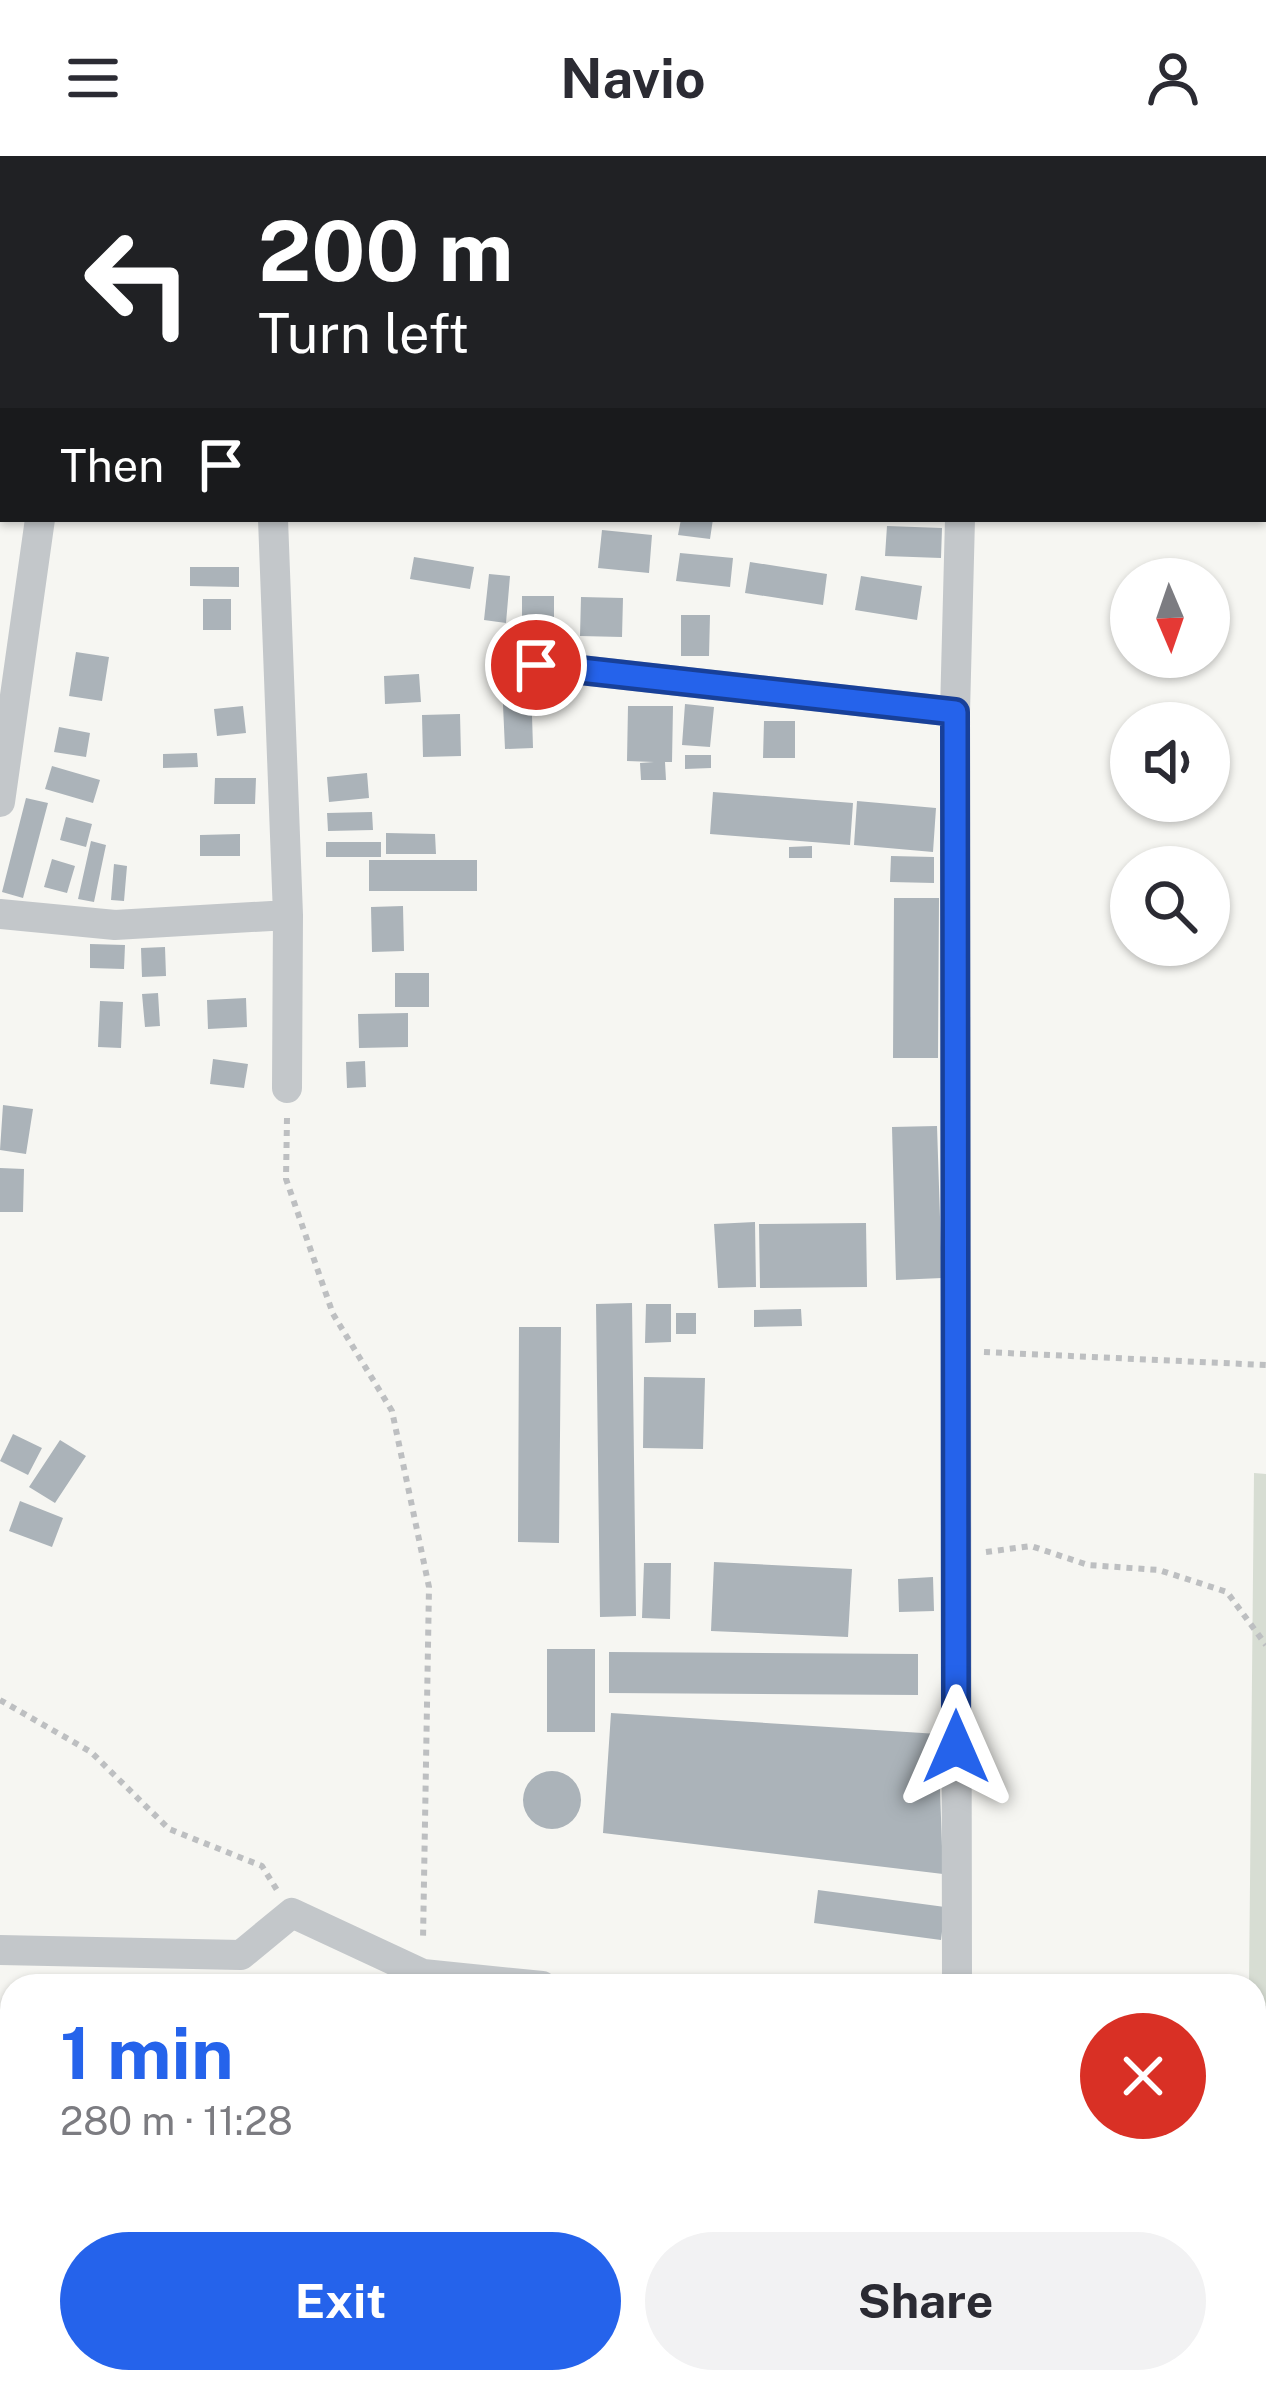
<!DOCTYPE html>
<meta charset="utf-8">
<style>
body{margin:0;font-family:"Public Sans",sans-serif;background:#f2f2f3;color:#2b2b33;height:100vh;display:flex;flex-direction:column;font-size:45px;white-space:nowrap}
*{box-sizing:border-box;margin:0}
p{font-size:39px;color:#7c7c81}
.icon{flex:none;width:66px;height:66px;fill:none;stroke:currentColor;stroke-width:2;stroke-linecap:round;stroke-linejoin:round}
.map{position:relative;flex:1;overflow:hidden}
.panel{position:absolute;left:0px;top:1818px;width:1266px;height:420px;display:flex;flex-direction:column;background:#fff;border-radius:36px 36px 0 0;box-shadow:0 3px 9px #0004}
.panel>*{flex:none}
.top-card{position:absolute;left:0px;top:0px;width:1266px;height:366px;box-shadow:0 3px 9px #0004;background:#202124;color:#fff;overflow:hidden}
.needle{width:78px;rotate:178deg}
.tools{position:absolute;left:1110px;top:402px;display:grid;gap:24px}
.tools a{display:grid;place-items:center;width:120px;height:120px;border-radius:50%;background:#fff;box-shadow:0 3px 9px #0004;font-size:60px}
.pin{position:absolute;display:grid;place-items:center;width:102px;height:102px;color:#fff;margin:-51px;border:6px solid #fff;border-radius:50%;box-shadow:0 3px 12px #0007}
.me{position:absolute;width:132px;margin:-66px;rotate:0deg;stroke-linejoin:round;filter:drop-shadow(0 0 9px #0008)}
.turn{display:flex;align-items:center;gap:42px;height:252px;padding:0 60px;font-size:54px}
.turn .icon{width:156px;height:156px;stroke-width:2.5}
.turn b{display:block;font-size:84px;line-height:102px}
.then{display:flex;align-items:center;height:114px;padding:0 60px;background:#0003;gap:24px;font-size:45px}
.round{display:grid;place-items:center;flex:none;width:126px;height:126px;border-radius:63px;background:#f2f2f3}
.head{display:flex;align-items:center;justify-content:space-between;height:204px;padding:0 60px}
h1{font-size:72px;font-weight:700;line-height:90px;color:#2563eb}
.cta{display:flex;gap:24px;margin-top:auto;padding:24px 60px}
.cta a{flex:1;height:138px;border-radius:72px;background:#2563eb;color:#fff;font-size:48px;font-weight:700;line-height:138px;text-align:center}
.cta a+a{background:#f2f2f3;color:#2b2b33}
header{display:flex;justify-content:space-between;align-items:center;height:156px;padding:0 60px;background:#fff;font-size:54px;font-weight:700}
.map>svg:first-child{display:block}
.built{fill:#e6e7e5}
.green{fill:#d7ddd3}
.building{fill:#abb3b9}
.lines{fill:none;stroke-linecap:round;stroke-linejoin:round}
.path{stroke:#bdbfc1;stroke-width:6;stroke-dasharray:6 6;stroke-linecap:butt}
.minor{stroke:#c3c7ca;stroke-width:30}
.route-casing{stroke:#184099;stroke-width:30}
.route{stroke:#2563eb;stroke-width:21}
</style>
<header><svg class="icon" aria-label="menu" viewBox="0 0 24 24"><path d="M4 6h16M4 12h16M4 18h16"/></svg>Navio<svg class="icon" aria-label="person" viewBox="0 0 24 24"><circle cx="12" cy="8" r="4"/><path d="M4 21q1-7 8-7t8 7"/></svg></header>
<div class="map">
<svg width="1266" height="2238" viewBox="0 0 1266 2238">
<rect width="100%" height="100%" fill="#f6f6f2"/>
<!-- built -->
<path class="built" d="M1258,1928H1266V2177Z"/>
<!-- green -->
<path class="green" d="M1254,1317L1266,1318V1850H1254V1830H1249Z"/>
<!-- building -->
<path class="building" d="M681,363H713L710,383L678,379Z
M887,370L942,372L941,402L885,400Z
M602,374L652,379L649,417L598,412Z
M680,397L733,402L730,431L676,425Z
M414,401L474,411L470,433L410,423Z
M750,406L827,418L823,449L745,437Z
M190,411H239V431L190,430Z
M489,418L510,420L506,467L484,464Z
M861,420L922,430L917,464L855,454Z
M522,440H554V478H522Z
M581,441L623,442L622,481L580,480Z
M203,443H231V474H203Z
M681,459H710L709,500H681Z
M76,496L109,501L102,545L69,540Z
M419,518L421,546L385,548L384,520Z
M531,526L533,592L505,593L502,527Z
M685,548L714,551L710,591L682,589Z
M243,550L246,577L217,580L214,553Z
M628,550H673L672,606H665L666,624H641L640,607L654,606L627,605Z
M460,558L461,600L423,601L422,559Z
M764,565H795V602H763Z
M59,571L90,577L86,601L54,596Z
M197,597L198,611L163,612V598Z
M685,599H711V612L685,613Z
M52,610L100,624L93,647L45,633Z
M367,617L369,642L329,646L327,621Z
M215,622H256L255,648H214Z
M713,636L853,647L850,689L710,678Z
M26,642L48,647L23,742L2,736Z
M857,645L936,652L933,696L854,689Z
M372,656L373,674L328,675L327,657Z
M66,661L92,668L86,691L60,684Z
M386,677L435,678L436,698H386Z
M240,678V700H200V679Z
M91,685L106,689L94,746L78,743Z
M326,686H381V701H326Z
M812,690V702H789V691Z
M891,700L934,701V727L890,726Z
M52,703L75,710L67,737L44,731Z
M369,704H477V735H369Z
M114,708L127,710L124,745L111,744Z
M894,742H939L938,902H893Z
M403,750L404,795L372,796L371,751Z
M90,788L125,789L124,813L90,812Z
M165,791L166,820L142,821L141,792Z
M395,817H429V851H395Z
M158,837L160,870L145,871L142,838Z
M246,842L247,871L208,873L207,844Z
M100,845L123,846L121,892L98,891Z
M408,857V891L359,892L358,858Z
M213,903L248,908L244,932L210,928Z
M365,905L366,931L347,932L346,906Z
M3,949L33,953L26,998L0,994Z
M937,970L942,1122L896,1124L892,971Z
M0,1012L24,1013L23,1056H0Z
M755,1066L756,1131L718,1132L714,1068Z
M866,1067L867,1131L760,1132L759,1068Z
M632,1147L636,1460L600,1461L596,1148Z
M646,1148H671V1186L645,1187Z
M801,1153L802,1170L754,1171V1154Z
M676,1157H696V1178H676Z
M519,1171H561L559,1387L518,1386Z
M644,1221L705,1222L703,1293L643,1292Z
M13,1278L42,1292L28,1319L0,1305Z
M60,1284L86,1300L55,1347L29,1331Z
M20,1345L63,1362L52,1391L9,1375Z
M714,1406L852,1413L848,1481L711,1475Z
M644,1407H671L670,1463L642,1462Z
M933,1421L934,1455L899,1456L898,1423Z
M547,1493H595V1576H547Z
M609,1496L918,1498V1539L609,1537Z
M611,1557L938,1578L943,1718L603,1677Z
M523 1644a29 29 0 1 1 58 0a29 29 0 1 1-58 0Z
M818,1734L945,1751L941,1784L814,1767Z"/>
<g class="lines">
<!-- path -->
<path class="path" d="M379,3V0
M1263,49H1266
M287,962L286,1023L333,1158L392,1255L429,1431L423,1784
M984,1196L1266,1209
M986,1396L1031,1390L1088,1409L1159,1414L1227,1436L1266,1489
M0,1544L91,1596L169,1673L262,1710L277,1734"/>
<!-- minor -->
<path class="minor" d="M975,3L976,0
M0,47H3
M1263,136H1266
M273,363L288,759L287,932
M536,509L955,556
M0,646L40,363
M0,758L115,769L288,759
M0,1794L241,1799L292,1757L423,1818L542,1830
M957,1830L955,556L960,363
M957,2226V2238"/>
</g>
<g class="lines">
<defs>
<path id="route" d="M536,509L955,556L956,1591"/>
</defs>
<!-- route casing -->
<use href="#route" class="route-casing"/>
<!-- route -->
<use href="#route" class="route"/>
</g>
</svg>
<div class="tools">
<a><svg class="needle" viewBox="-14 -14 28 28"><path d="M0-13l5 13h-10z" fill="#e53935"/><path d="M0 13l5-13h-10z" fill="#7c7c81"/></svg></a>
<a><svg class="icon" aria-label="sound" viewBox="0 0 24 24"><path d="M4 9h4l5-4v14l-5-4H4zM17 9q2 3 0 6"/></svg></a>
<a><svg class="icon" aria-label="search" viewBox="0 0 24 24"><circle cx="10" cy="10" r="6"/><path d="M15 15l6 6"/></svg></a>
</div>
<div class="pin" style="left:536px;top:509px;background:#d93025"><svg class="icon" aria-label="arrive" viewBox="0 0 24 24"><path d="M6 21V4h12l-3 4 3 4H6"/></svg></div>
<svg class="me" style="left:956px;top:1591px" viewBox="-20 -20 40 40"><path d="M0-17L14 15 0 8-14 15z" fill="#2563eb" stroke="#fff" stroke-width="4"/></svg>
<div class="top-card">
<div class="turn"><svg class="icon" aria-label="left" viewBox="0 0 24 24"><path d="M17 20v-9H6M10 6l-5 5 5 5"/></svg><div><b>200 m</b>Turn left</div></div>
<div class="then">Then<svg class="icon" aria-label="arrive" viewBox="0 0 24 24"><path d="M6 21V4h12l-3 4 3 4H6"/></svg></div>
</div>
<section class="panel">
<div class="head"><div><h1>1 min</h1><p>280 m · 11:28</p></div><a class="round" style="background:#d93025;color:#fff"><svg class="icon" aria-label="close" viewBox="0 0 24 24"><path d="M6 6l12 12M18 6L6 18"/></svg></a></div>
<div class="cta"><a>Exit</a><a>Share</a></div>
</section>
</div>
